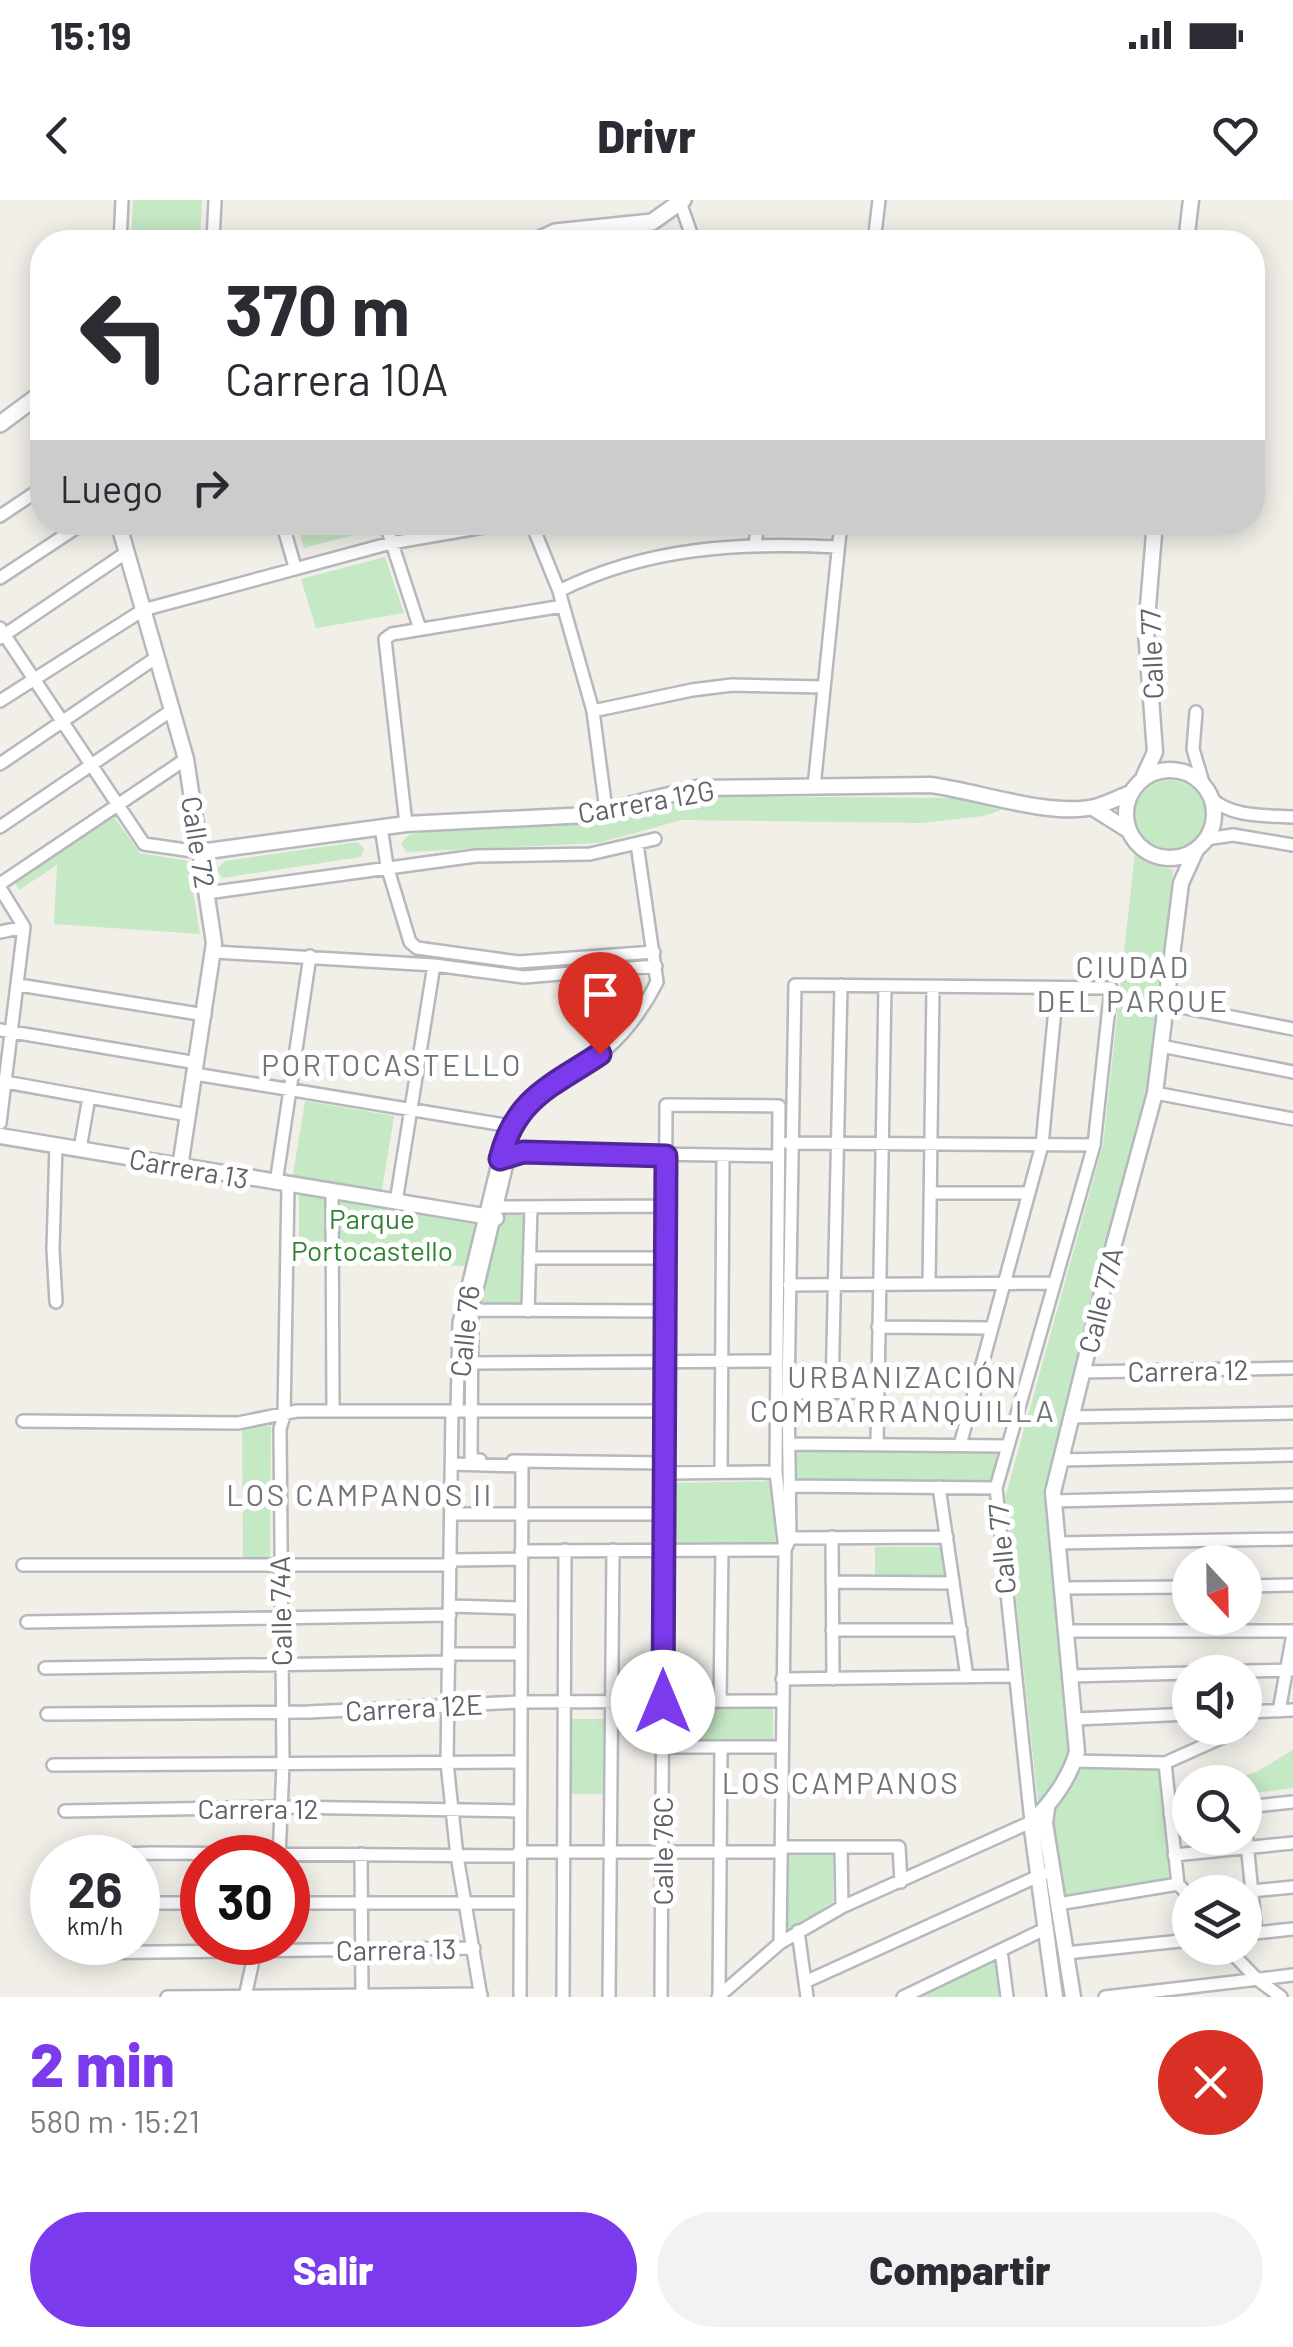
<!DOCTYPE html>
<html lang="es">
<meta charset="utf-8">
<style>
body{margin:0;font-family:Barlow,sans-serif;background:#f2f2f3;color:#2b2b33;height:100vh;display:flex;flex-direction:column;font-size:38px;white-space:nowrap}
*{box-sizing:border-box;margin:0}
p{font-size:32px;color:#7c7c81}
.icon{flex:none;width:55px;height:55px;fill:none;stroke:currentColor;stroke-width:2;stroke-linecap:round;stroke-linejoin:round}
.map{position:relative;height:1797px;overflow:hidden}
.drawer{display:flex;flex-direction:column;background:#fff;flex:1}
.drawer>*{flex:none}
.guide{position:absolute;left:30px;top:30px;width:1235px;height:305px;border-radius:40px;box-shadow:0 5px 25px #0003;background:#fff;color:#2b2b33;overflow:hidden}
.needle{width:65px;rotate:158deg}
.controls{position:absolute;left:1172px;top:1345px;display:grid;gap:20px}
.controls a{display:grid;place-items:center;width:90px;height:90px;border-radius:50%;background:#fff;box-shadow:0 5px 25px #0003;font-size:50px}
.speed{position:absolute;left:30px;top:1635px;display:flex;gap:20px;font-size:50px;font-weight:700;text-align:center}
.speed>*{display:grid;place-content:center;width:130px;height:130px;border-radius:50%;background:#fff;box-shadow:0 5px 25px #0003;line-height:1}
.speed small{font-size:25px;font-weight:400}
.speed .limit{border:15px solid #d22;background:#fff;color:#111}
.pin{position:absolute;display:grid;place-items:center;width:85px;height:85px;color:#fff;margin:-102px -42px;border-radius:50% 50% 50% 0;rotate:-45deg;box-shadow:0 0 10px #0007}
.pin .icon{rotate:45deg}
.me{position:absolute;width:110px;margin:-55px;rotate:0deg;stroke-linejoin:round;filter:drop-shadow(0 0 8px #0008)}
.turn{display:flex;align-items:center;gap:35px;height:210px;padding:0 30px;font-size:45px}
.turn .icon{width:130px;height:130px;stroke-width:2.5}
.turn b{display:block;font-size:70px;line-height:85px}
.then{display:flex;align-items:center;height:95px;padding:0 30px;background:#0003;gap:20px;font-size:38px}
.round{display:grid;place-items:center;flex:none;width:105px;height:105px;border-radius:52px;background:#f2f2f3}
.overview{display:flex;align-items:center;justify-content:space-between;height:170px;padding:0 30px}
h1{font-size:60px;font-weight:800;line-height:75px;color:#7c3aed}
.action{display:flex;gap:20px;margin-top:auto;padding:20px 30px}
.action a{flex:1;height:115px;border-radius:60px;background:#7c3aed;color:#fff;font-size:40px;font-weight:800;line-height:115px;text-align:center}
.action a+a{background:#f2f2f3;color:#2b2b33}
.status{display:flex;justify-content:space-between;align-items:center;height:70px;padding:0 50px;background:#fff;direction:ltr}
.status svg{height:28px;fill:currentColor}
header{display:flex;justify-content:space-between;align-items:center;height:130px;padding:0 30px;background:#fff;font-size:45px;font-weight:800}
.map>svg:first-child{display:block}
.green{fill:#c5e8c5}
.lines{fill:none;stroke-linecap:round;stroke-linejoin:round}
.minor-casing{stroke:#b5b8bc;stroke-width:16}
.tertiary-casing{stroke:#b5b8bc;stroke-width:19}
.secondary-casing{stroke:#b6babf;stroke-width:20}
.minor{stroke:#fff;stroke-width:11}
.tertiary{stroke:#fff;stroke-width:14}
.secondary{stroke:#fff;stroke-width:15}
.route-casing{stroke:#51269a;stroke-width:25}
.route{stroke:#7c3aed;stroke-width:18}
.labels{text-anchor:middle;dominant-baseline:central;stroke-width:10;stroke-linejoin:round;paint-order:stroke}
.street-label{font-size:28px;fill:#5f6368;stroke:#fff}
.park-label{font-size:28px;fill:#348238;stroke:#fff}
.neighbourhood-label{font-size:30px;letter-spacing:2.5px;fill:#70757a;stroke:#fff}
</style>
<div class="status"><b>15:19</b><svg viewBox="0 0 49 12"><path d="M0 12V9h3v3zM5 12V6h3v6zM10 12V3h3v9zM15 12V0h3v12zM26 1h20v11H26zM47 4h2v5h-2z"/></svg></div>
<header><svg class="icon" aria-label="back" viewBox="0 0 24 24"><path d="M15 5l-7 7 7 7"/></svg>Drivr<svg class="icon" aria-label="heart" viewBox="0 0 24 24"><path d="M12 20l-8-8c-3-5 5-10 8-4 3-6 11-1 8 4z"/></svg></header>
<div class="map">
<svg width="1293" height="1797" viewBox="0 0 1293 1797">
<rect width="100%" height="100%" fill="#f1efe8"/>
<!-- green -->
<path class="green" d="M133,0H202L200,42H131Z
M297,323H369L372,330L304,348Z
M385,357L404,413L316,428L301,379Z
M1135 615a35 35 0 1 1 70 0a35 35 0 1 1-70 0Z
M711,596L954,598L1002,610L984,616L922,623L682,620L598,643L406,652L401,643L409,635L439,629L613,617Z
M111,613L140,653L188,661L200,734L54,724L57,665L19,690L13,679Z
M358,642L364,649L361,657L222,678L217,669L225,661Z
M1135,653L1145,662L1173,670L1149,880L1049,1290L1074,1544L1069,1563L1039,1611L1005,1298L1103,945Z
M305,901L394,916L382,990L293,975Z
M299,993L325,997L327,1041L299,1042Z
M340,998L480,1022L468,1066L339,1063Z
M503,1014L525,1015L524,1104H477Z
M242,1226H271L270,1359H243Z
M793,1249L997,1253L992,1283L792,1281Z
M774,1281L775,1342L669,1343L668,1283Z
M875,1347H942L947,1379L875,1378Z
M671,1509H773V1543H671Z
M571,1519H608L607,1594H569Z
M1293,1550V1588L1245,1594V1582H1222L1256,1572Z
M1155,1564L1160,1571L1170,1680L1061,1697L1049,1616L1077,1571L1085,1566Z
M833,1652V1702L787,1732L786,1653Z
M997,1755L1002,1797H911Z"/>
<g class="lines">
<defs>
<path id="minor" d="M680,2L694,42
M120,42L122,0
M213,42L215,0
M874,42L879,0
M0,316L42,288
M282,322L295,367
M385,322L420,429
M531,322L559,391L593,511L606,610
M755,345L758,322
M0,378L85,322
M559,391C647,347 741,342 838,347
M0,428L144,644L200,652
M0,438L127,352
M0,501L143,410L391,343L513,322
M593,511L692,490L732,485L824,487
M1196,512L1193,549L1204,586
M0,564L157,457
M814,587L841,322
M1211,598C1232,618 1266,615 1293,617
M406,624L385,439L392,434L563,406
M0,627L172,510
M381,627L387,666L410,742L417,748L519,762L654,752
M1206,639L1233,635L1293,645
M0,684L186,559
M0,688L24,727L0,923
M207,693L476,656L590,654L655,639
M0,732L24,727
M215,752L434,765L524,777L656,766
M19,785L205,815
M1166,804L1293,829
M0,830L197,863
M1161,846L1293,872
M195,874L511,926
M0,881L188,915
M1155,893L1293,919
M788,943L1094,945
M56,945L53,1049L56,1102
M80,949L89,897
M503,958L523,952L778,956
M276,983L310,756
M332,993L333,1211
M932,993H1028
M396,1002L434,765
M499,1007L665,1006
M529,1058H664
M929,1084L933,787
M789,1085L1054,1083
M472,1110L665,1111
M528,1111L531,1007
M878,1127L991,1128
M472,1163L777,1161
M1082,1172L1293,1168
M832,1192L841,785
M788,1193L878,1192
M452,1211L447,1563L457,1656L481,1797
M457,1211L459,1123L502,947C521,894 555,886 597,856C621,840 644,808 657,782L637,644
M1071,1217L1293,1213
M23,1221L238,1223L297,1211H665
M789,1244L1007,1246
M877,1245L885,786
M960,1245L1042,945L1057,788
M480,1260H471L472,1110L509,955
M1060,1260L1293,1255
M513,1261L664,1263
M451,1264L522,1266L520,1797
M721,1272L723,955
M664,1273L776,1272
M789,1286L996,1288
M939,1287L967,1477
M1054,1301L1293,1295
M451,1314H521
M527,1314H663
M832,1337L833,1479
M790,1338L947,1337
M1057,1343L1293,1339
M521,1351L785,1350
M451,1360L521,1359
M23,1365H451
M832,1382L953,1383
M1245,1386L1293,1385
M1062,1388L1190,1387
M450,1406L521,1408
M27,1422L450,1415
M832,1430H961
M1065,1431H1293
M449,1454H520
M45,1468L449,1462
M1201,1472L1293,1470
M1070,1476L1190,1473
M782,1479L1014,1476
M720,1501L722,1350
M1279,1511L1293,1434
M1245,1512L1293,1510
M47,1514L308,1512L519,1502L781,1501
M1076,1519L1190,1514
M663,1547H781
M1074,1561L1165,1563L1243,1528
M1165,1563L1178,1684L1190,1697
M53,1565L519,1562
M1245,1607L1293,1602
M65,1611L282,1607L518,1611
M1170,1614L1190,1613
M1245,1623L1256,1733
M781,1647H899L901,1682
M841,1647L842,1707
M519,1652H781
M361,1654L362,1797
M1174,1655L1293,1643
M67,1656L150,1653L519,1656
M279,1658L283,1564L280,1229L284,1216L288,985
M1241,1692L1293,1687
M138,1703H202
M288,1703H518
M1058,1704L1178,1684
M798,1731L807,1797
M1245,1734L1293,1729
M1227,1748L1257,1779L1281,1797
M1001,1750L1007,1797
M77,1753L474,1748
M1066,1753L1190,1740
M805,1782L1043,1674
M719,1796L721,1547
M167,1797L481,1794
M245,1797L257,1742
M563,1797L565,1350
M609,1797L613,1350
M661,1797L666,905L779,906L776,1272L785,1350L780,1743
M718,1797L780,1743L842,1707L1031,1622L996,1288L1094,945L1111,788L795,785L788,1193L790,1338L785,1350
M903,1797L1047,1728
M1105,1797L1293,1775"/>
<path id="tertiary" d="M1186,42L1191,0
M118,322L186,559L214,743L180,967
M1126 614a44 44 0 1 1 88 0a44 44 0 1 1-88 0Z
M1144,576L1155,552L1146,431L1155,322
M1093,608L1128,630
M200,652L406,624L588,615L697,588L930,585C978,591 1048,617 1094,607C1107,604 1119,597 1131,593
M0,936L496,1018
M1047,1608L1045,1623L1073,1797
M1055,1797L1031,1622C1051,1604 1069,1579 1077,1552L1053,1292L1114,1044L1155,893L1181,683L1196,650"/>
<path id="secondary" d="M533,42L555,32L652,22L683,0
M0,224L42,193"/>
</defs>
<!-- minor casing -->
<use href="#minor" class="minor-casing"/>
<!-- tertiary casing -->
<use href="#tertiary" class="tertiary-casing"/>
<!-- secondary casing -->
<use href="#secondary" class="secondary-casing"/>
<!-- minor -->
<use href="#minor" class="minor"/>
<!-- tertiary -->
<use href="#tertiary" class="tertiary"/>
<!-- secondary -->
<use href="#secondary" class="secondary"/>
</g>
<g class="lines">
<defs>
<path id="route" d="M600,854C552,886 515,898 500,959L523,952L666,956L663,1502"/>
</defs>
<!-- route casing -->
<use href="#route" class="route-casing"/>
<!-- route -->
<use href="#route" class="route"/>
</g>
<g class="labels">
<!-- street labels -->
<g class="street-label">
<text transform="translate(1151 454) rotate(-92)">Calle 77</text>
<text transform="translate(646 601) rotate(-10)">Carrera 12G</text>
<text transform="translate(199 642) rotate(81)">Calle 72</text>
<text transform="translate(189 968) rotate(10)">Carrera 13</text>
<text transform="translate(1100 1100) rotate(-76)">Calle 77A</text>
<text transform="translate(464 1131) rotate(-84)">Calle 76</text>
<text transform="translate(1188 1170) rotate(-1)">Carrera 12</text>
<text transform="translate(1001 1349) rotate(-95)">Calle 77</text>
<text transform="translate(280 1411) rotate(-91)">Calle 74A</text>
<text transform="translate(414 1507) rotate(-3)">Carrera 12E</text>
<text x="258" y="1608">Carrera 12</text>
<text transform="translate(662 1651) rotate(-90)">Calle 76C</text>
<text transform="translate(396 1749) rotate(-1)">Carrera 13</text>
</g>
<!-- park labels -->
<g class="park-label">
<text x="372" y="1018">Parque<tspan x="372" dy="32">Portocastello</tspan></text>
</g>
<!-- neighbourhood labels -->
<g class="neighbourhood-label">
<text x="1133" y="766">CIUDAD<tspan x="1133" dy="34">DEL PARQUE</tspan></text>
<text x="392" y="864">PORTOCASTELLO</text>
<text x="903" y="1176">URBANIZACIÓN<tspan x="903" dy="34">COMBARRANQUILLA</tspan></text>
<text x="360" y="1294">LOS CAMPANOS II</text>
<text x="841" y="1582">LOS CAMPANOS</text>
</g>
</g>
</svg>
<div class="controls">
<a><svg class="needle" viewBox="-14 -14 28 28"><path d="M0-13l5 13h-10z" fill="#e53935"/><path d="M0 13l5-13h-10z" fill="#7c7c81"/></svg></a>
<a><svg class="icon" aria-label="sound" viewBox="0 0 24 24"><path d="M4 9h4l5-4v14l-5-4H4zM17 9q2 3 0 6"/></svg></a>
<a><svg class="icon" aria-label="search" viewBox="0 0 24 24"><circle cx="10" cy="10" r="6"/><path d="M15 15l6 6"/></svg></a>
<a><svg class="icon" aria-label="layers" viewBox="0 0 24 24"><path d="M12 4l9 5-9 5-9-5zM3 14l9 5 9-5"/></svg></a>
</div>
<div class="speed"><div>26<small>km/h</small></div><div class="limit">30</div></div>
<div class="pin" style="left:600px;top:854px;background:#d93025"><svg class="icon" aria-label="arrive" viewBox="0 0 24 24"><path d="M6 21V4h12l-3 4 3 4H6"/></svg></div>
<svg class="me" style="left:663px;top:1502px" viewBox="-20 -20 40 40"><circle r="19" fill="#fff"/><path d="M0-13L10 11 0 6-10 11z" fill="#7c3aed"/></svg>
<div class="guide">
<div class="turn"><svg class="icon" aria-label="left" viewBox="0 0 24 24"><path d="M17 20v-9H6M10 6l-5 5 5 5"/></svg><div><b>370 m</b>Carrera 10A</div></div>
<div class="then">Luego<svg class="icon" aria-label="right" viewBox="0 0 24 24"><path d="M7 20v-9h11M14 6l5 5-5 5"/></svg></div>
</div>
</div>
<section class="drawer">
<div class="overview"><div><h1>2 min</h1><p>580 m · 15:21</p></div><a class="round" style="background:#d93025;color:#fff"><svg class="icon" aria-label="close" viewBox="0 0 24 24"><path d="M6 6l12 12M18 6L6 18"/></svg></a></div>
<div class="action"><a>Salir</a><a>Compartir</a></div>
</section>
